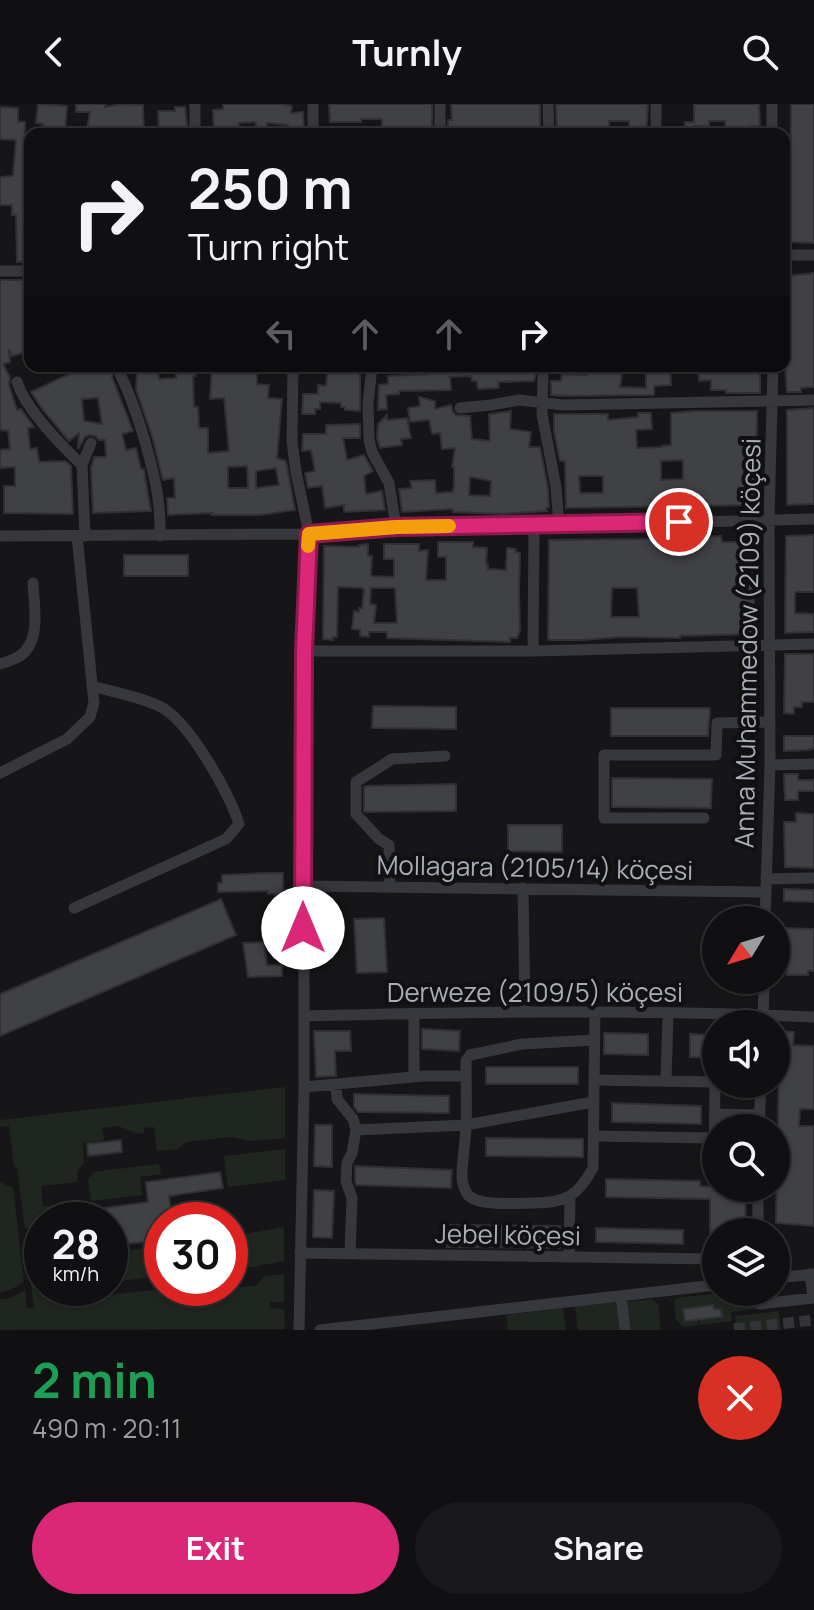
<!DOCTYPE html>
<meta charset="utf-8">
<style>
body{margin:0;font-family:Manrope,sans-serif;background:#19191b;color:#f1f3f6;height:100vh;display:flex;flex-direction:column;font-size:30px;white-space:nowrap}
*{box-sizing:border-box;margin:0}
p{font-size:26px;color:#9c9d9f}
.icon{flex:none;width:44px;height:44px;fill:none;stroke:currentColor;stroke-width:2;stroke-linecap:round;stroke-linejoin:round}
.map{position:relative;height:1226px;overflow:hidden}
.details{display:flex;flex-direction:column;background:#101012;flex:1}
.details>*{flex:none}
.banner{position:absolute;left:24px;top:24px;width:766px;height:244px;border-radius:16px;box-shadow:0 2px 6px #0004,0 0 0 2px #303032;background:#101012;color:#f1f3f6;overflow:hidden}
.needle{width:52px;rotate:232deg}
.buttons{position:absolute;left:702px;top:802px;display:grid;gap:16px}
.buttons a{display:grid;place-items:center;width:88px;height:88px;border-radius:50%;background:#101012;box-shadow:0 2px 6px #0004,0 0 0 2px #303032;font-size:40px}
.speed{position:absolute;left:24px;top:1098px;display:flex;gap:16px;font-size:40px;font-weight:700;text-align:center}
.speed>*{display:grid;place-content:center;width:104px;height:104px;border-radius:50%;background:#101012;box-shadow:0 2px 6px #0004,0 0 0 2px #303032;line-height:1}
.speed small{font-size:20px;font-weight:400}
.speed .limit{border:12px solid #d22;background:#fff;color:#111}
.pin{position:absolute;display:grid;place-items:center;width:68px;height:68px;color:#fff;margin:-34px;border:4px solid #fff;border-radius:50%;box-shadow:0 2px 8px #0007}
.me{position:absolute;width:88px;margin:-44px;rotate:0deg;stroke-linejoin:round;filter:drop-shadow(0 0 6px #0008)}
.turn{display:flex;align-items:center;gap:28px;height:168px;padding:0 32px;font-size:36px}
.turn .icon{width:104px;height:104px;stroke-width:2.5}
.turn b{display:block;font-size:56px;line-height:68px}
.lanes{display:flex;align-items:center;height:76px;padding:0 32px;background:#0003;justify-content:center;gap:40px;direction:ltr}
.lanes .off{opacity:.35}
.round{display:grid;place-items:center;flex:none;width:84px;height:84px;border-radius:42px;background:#19191b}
.head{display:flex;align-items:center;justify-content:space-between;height:136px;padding:0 32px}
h1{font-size:48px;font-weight:700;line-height:60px;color:#1e9e55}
.primary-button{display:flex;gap:16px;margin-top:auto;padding:16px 32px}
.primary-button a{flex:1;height:92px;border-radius:48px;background:#db2777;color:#fff;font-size:32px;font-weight:700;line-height:92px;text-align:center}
.primary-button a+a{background:#19191b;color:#f1f3f6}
header{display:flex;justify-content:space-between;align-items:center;height:104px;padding:0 32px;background:#101012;font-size:36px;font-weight:700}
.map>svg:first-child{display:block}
.green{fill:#1e261f}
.building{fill:#404145;stroke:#303034;stroke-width:2;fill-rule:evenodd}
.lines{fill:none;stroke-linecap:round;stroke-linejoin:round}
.minor-tunnel{stroke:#333438;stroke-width:11;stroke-dasharray:11 5.5;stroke-linecap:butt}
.minor{stroke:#37383d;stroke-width:11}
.route-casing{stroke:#8e194d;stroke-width:20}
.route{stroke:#db2777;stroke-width:14}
.slow{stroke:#f59e0b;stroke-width:14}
.labels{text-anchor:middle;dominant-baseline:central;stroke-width:8;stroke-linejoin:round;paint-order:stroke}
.street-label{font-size:26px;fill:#a8adb8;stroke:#111113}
</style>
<header><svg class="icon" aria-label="back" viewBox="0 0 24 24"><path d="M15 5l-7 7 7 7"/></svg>Turnly<svg class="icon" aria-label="search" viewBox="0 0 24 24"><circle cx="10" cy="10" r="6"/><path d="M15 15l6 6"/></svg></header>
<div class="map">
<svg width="814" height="1226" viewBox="0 0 814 1226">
<rect width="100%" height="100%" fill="#161618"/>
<!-- green -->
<path class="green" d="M285,983V1034L251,1037L232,1033L186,1038L178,1045L157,1047L154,1023L144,1024V1029L138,1030L118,1022L102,1024L104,1036L83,1039L84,1059L77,1067L78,1078L41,1082L43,1102H51L52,1116H42V1123L25,1125L17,1064L14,1063L9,1022L0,1023V1016Z
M285,1045V1076L228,1083L224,1052Z
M159,1060L161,1070L140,1073L142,1091L91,1097L88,1076L93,1068Z
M0,1078L13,1084L24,1177C16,1183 10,1187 0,1188Z
M284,1123V1157L230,1167V1156L237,1154L233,1132Z
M42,1133V1184H91L93,1193L170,1184H206L210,1187L257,1181L264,1172L284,1170V1198H270V1204L284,1205L285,1225L0,1226V1195L10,1194L25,1186L27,1204H34L25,1135Z
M148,1144L150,1162L162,1161V1172L110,1178V1149Z
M727,1188H755L757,1205L731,1208L732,1217L700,1221V1216L722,1214L721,1204L714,1205L713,1201L683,1204L684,1218L698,1216V1221L683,1223L676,1216L674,1196L677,1194Z
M652,1195L658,1200L661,1226H630L627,1198Z
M616,1196L619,1226H578L575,1201Z
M563,1204L566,1226H508L506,1211Z
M779,1207L781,1226H737L735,1212Z"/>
<!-- building -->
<path class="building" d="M38,0L67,2L65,30H42L43,20L36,19Z
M76,0H105V3L121,0L143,1L144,30H86L90,8H76Z
M223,0H283L292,2L291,9L303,8L304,28L288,26V21L267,19L265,30H254L256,18L239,19L238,30H214L213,6L223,5Z
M329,0H432V30H382V15H361V18H330Z
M451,0H540V30H448V16H452Z
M556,0H648L646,30H629V17H609V23H588V30H557Z
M694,0H759L760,22H751V25H735V30H726L725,17H709V22H695V30H685V18H694Z
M791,0H814V139L790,138Z
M0,3L18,4V18H25L24,60H30V158H17L16,111H12V101H0V73L13,72L16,36L0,35Z
M175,3H185L188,29L159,30L158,7H175Z
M814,169V283L801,284V288H787L784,248L787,215L788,172Z
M0,176H30V247L12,252L9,245L10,258L3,260L10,273L9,281L17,306L21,305L34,323L28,324L30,345L37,344L39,358L65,357L71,362L73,410L4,409V382H15V363L0,364V346L10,345L8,327L0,326Z
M77,262H118L113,266L112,273L133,327L122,330L126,346L136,344L141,365H144L145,373L151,407L93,409L91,364L94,353H106L105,336H99L95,332L89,331L85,333L78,345L79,329L69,337L43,306L31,288L78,266ZM98,294L102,320L84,317L82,295Z
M175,262H195L196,272H193L194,303H198L199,324H208V349L229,347L224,294L210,295L212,262H257V280L269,281L268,294L282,295L277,354L286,357L295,406L261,411H212V409L168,411L167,394H175L174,374L163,376L152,332L136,285L137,269L158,268L159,275L176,274ZM247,362L248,384H228V363ZM276,364L279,381L256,384V367Z
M328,262L360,264V307L345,306V303H341V299L320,298V305H315V310H302L303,290H318V281L326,282Z
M426,262H491V268L512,267V262H538L534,277L498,278L499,284L478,285L477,277H472L471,272L450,273L451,286L399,287V290L386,291L387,305L378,306L379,281L388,280V272L427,270Z
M646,262H670L671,281L654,282V291L563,292L551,291V277H561L562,270L587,271L588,264L622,270L620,283L646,284Z
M708,262L760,264V289H726V286H711V276L699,277L698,268L708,267Z
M419,293L435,297V305L451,301L453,308L456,311L470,312L472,335L490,337L489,310L511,307L510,325L531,328L529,343H540L548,384L549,403L546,404L547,407L502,410L453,408V405L402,408L399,385L412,384L410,377L435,376L436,389L453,388L454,381V363H452L455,344L442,345L440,329L432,330L429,316L410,318L408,304L420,302ZM470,373L491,377L490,392L469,391Z
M814,304V400L787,401V306Z
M695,307H757L756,401L566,404L565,357H560L554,328V310H608V316L638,313V309H651L652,325L636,326L637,344L662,343V342L671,341V309ZM683,356V375L661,376V357ZM579,372H603V389H580Z
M387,311V316L407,314L411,334L401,335L402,341L380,344L377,334L378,320Z
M360,320V334H343L347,356L364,351L373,367L364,372L366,390L382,387L385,406L344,408V401L325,404L322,382L308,384L305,369L315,367L311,346L302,347L303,330H326V321Z
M740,431H755V444H748V463H754V530L680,532V534L622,533L582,536H548L549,436L640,435L721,432L722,438H740ZM612,484H637L639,513H611Z
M814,431V488H795V509L814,510V528L785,529L786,432Z
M438,438H473V443L487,444L486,460H488V465L506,466L507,444L516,445L515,448L520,449L519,488L520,526L517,534H510V538L387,534V528H369V533L360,532V526L352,525L354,507L359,508V504H362L364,486L362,484L338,483L337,533H333V536L323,535L324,442L359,443V441L368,440V452H372L371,472L394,473V455H384V440H419V447L428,446L426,476H446V453H438ZM371,484H395L397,519H374L376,501L370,500Z
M124,451H188V472H124Z
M785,550H814V598H802V603H794V610L784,609Z
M373,602L456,603V625L372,624Z
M611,604H710L708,632H611Z
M784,632H814V645H809V646L784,647Z
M784,670H798V676H814V687H798V696H785Z
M612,674L712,675L711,704L612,703Z
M456,680V707L366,708L364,707V683L366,682Z
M796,709L814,710V764L785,763L784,718H796Z
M508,721H562V748L508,747Z
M268,769H283L284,831H276L275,790H268V787L218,788V779H222V771Z
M784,785L814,786V798L784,797Z
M221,795L236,831L0,932V890Z
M384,814L387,868L357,869L354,815Z
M783,824L814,825V867H808V871H787V859H782Z
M264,838L267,861H282V872L248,873L243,839Z
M422,925L460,927L459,947L422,945Z
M314,927H350L351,947H335L336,972L316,973Z
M779,927L794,928L793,941L814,942V1005H800L799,1022H814V1122L776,1119L777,1052L780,1033L778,1032Z
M604,929L648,930V951L604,950Z
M690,930L716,931V954L690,953Z
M486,963H578V980H486Z
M354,990L449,992V1009L358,1008L354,1003Z
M612,999L701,1002V1020L612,1018Z
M315,1021H332V1063L314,1062Z
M486,1034L583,1035V1053L486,1052Z
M121,1036L122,1048L88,1052L87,1040Z
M355,1062L452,1066L451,1084L356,1081L355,1076Z
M220,1068L223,1084L169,1092L172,1116H162V1164L157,1165L153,1137L110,1142V1116H99L97,1105L148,1098L146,1078Z
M606,1075L700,1077V1082L745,1084L746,1128H710V1095L606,1093Z
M314,1086L334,1087L332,1134L313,1133Z
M447,1121L560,1122V1144L447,1143Z
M596,1124L683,1126V1140L596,1138Z
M713,1201L714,1205H721L722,1213L685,1217L683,1205Z"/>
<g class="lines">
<!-- minor-tunnel -->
<path class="minor-tunnel" d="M734,1225L814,1216"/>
<!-- minor -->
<path class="minor" d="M440,0V30
M548,0L549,30
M772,0V30
M195,24V0
M313,30V0
M656,30V0
M784,151H814
M0,167H30
M204,262V264
M293,262L292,337L296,368L309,430L304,547V983L299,1226
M372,262L368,300L369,335L372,348L389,379L396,423
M120,270C131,292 137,311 144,334C154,370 161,395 160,432
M543,272L542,310L556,383L559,421
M17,278C26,306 61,341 82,361L85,432
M460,304L491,301L519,296L563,301L814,296
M82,361L91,339
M0,432L309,430L396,423L534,422L814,415
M304,547H533L814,540
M533,547L534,422
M0,560C6,558 13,556 18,553C42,540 34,502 33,479
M770,661L814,660
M0,669L67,635L90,613L94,599L77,432
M704,714H604V651H716L717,619L770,618
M766,775L814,774
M303,782L766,788
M390,783L389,741L379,735L356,710V678L392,655L445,652
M523,784L525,908
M74,804L226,735L239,720C230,690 188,615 159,602C138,592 113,588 92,582
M765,816L770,661L769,416L773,262
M414,910V973
M304,912C474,908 644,905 814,913
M763,920L764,876
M594,936L522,940L470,951L466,957C466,979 467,1002 466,1024C465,1041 462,1057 462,1074C462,1078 465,1087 468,1091C479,1103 519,1099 534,1099C565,1099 578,1092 593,1064L595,909
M594,976L715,978L714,1070
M666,977L668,910
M336,981L337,995L353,1015L356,1026L352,1049L347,1059L346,1077L352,1094L350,1150
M304,983L424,972H466
M715,1010L760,1011
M759,1024L761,980
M356,1026L466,1021L593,998
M593,1032L714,1034
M758,1128V1084
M300,1149L716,1155
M569,1153L570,1093
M776,1174L814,1170
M759,1188L760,1200L813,1194L810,1170
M621,1192L625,1226
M320,1226L716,1181"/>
</g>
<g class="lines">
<defs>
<path id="route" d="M303,824L304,547L309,430L396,423L679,418"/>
</defs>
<!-- route casing -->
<use href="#route" class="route-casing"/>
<!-- route -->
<use href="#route" class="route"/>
<!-- slow -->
<path class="slow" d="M308,442L309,430L396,423L449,422"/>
</g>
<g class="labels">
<!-- street labels -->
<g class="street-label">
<text transform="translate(747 539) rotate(-89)">Anna Muhammedow (2109) köçesi</text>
<text transform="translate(535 763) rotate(1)">Mollagara (2105/14) köçesi</text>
<text x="535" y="888">Derweze (2109/5) köçesi</text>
<text transform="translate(508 1130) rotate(1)">Jebel köçesi</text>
</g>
</g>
</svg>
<div class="buttons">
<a><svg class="needle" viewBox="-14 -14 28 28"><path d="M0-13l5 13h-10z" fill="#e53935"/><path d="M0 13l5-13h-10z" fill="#9c9d9f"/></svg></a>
<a><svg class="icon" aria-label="sound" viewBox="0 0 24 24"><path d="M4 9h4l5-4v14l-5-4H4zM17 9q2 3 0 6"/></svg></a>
<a><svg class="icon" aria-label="search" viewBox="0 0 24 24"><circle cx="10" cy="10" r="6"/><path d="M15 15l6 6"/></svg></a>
<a><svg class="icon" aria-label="layers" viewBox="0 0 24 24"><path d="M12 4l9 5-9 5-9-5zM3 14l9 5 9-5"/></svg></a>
</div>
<div class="speed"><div>28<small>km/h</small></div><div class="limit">30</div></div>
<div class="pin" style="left:679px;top:418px;background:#d93025"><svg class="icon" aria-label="arrive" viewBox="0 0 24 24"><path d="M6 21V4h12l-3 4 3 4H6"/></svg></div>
<svg class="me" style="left:303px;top:824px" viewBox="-20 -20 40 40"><circle r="19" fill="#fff"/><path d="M0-13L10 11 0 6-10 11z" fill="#db2777"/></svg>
<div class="banner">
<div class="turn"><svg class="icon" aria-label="right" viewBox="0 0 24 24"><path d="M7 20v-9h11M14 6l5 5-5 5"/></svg><div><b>250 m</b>Turn right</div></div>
<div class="lanes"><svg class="icon off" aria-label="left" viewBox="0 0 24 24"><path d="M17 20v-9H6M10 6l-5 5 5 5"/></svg><svg class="icon off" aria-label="ahead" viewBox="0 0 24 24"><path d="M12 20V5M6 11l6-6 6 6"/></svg><svg class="icon off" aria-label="ahead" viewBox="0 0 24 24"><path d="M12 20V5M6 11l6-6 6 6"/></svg><svg class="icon" aria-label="right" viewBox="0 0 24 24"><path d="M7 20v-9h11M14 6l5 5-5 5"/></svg></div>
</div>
</div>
<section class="details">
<div class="head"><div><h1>2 min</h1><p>490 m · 20:11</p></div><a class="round" style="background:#d93025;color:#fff"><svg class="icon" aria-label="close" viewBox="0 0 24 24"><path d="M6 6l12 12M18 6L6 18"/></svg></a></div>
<div class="primary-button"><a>Exit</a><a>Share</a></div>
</section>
